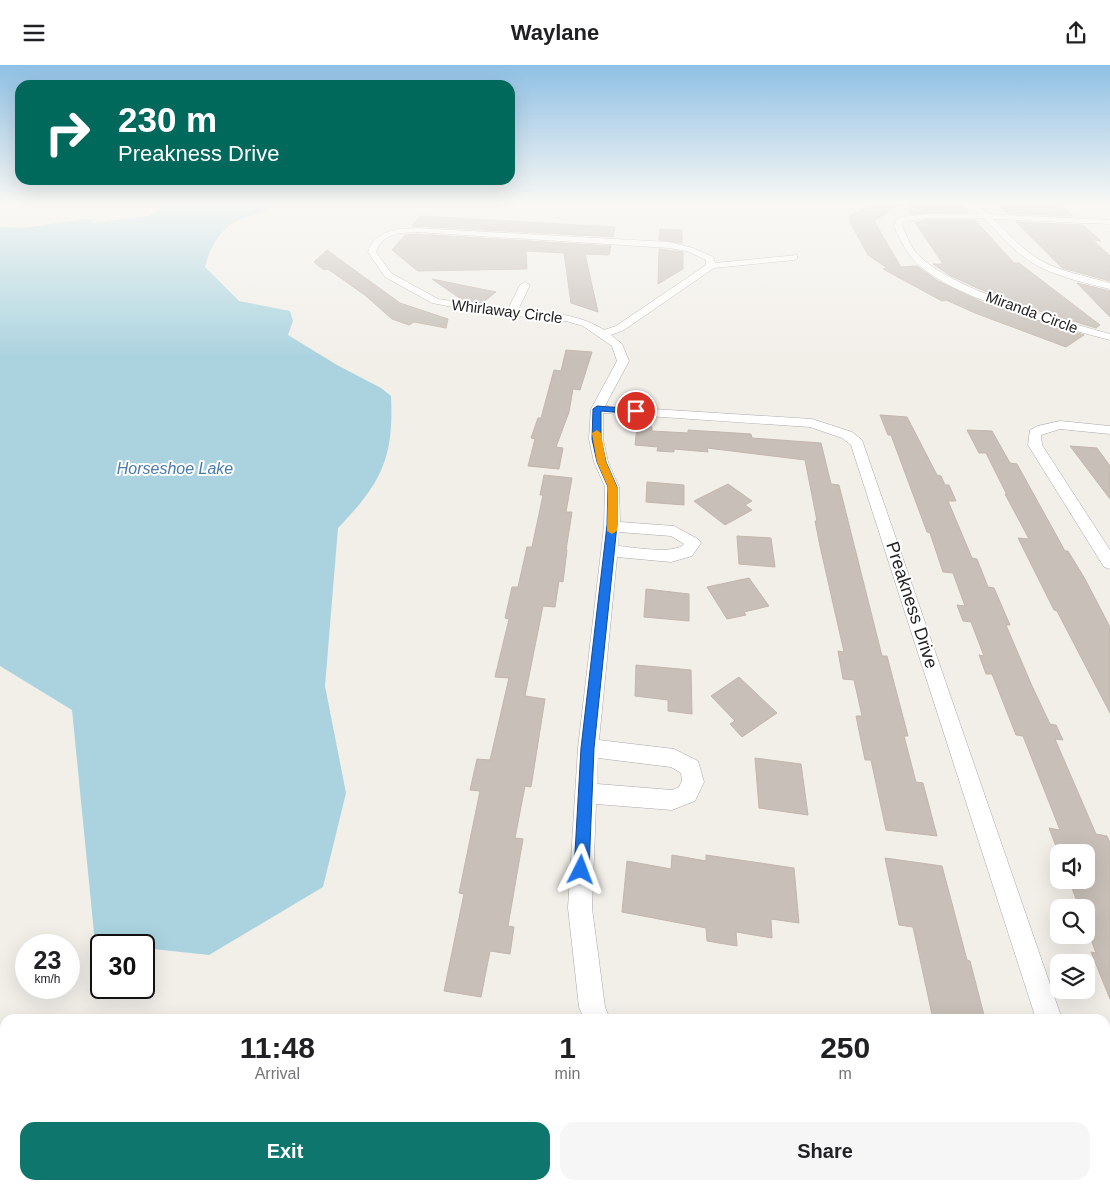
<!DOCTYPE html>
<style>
body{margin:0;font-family:Helvetica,sans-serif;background:#f6f6f6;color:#202124;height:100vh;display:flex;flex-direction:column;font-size:19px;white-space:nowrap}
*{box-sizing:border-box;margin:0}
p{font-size:16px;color:#757577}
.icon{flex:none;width:28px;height:28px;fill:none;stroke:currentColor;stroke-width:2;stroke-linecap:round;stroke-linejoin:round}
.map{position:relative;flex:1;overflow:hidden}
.drawer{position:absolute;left:0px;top:949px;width:1110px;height:176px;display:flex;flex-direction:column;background:#fff;border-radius:15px 15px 0 0;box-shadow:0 5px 20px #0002}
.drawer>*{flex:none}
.top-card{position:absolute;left:15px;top:15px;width:500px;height:105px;border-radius:15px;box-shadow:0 5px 20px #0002;background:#00695c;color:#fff;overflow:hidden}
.fabs{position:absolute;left:1050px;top:779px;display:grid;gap:10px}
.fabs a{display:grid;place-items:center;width:45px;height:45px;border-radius:10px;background:#fff;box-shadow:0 5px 20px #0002;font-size:25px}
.speed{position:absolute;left:15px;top:869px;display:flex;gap:10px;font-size:25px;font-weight:700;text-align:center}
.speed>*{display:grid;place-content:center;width:65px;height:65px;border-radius:50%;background:#fff;box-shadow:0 5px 20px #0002;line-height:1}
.speed small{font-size:12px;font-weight:400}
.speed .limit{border:2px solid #111;border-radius:8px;background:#fff;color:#111}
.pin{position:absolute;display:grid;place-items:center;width:42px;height:42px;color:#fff;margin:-21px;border:2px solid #fff;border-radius:50%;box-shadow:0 1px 5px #0007}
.me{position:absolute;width:55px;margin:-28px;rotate:3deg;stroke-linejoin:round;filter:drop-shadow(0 0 4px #0008)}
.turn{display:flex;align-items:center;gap:18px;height:105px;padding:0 20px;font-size:22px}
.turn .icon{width:65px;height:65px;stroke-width:2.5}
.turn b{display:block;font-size:35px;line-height:42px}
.eta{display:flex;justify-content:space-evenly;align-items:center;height:85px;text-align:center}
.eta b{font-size:30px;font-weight:700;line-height:35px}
.cta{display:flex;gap:10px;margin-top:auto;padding:10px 20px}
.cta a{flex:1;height:58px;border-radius:15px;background:#0f766e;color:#fff;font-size:20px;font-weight:700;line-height:58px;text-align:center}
.cta a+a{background:#f6f6f6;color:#202124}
header{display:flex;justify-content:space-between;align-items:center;height:65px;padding:0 20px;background:#fff;font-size:22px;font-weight:700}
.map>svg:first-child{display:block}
.water{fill:#aad3df}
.building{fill:#c7bfb8;stroke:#c4b6ab}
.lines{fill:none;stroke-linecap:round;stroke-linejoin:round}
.minor-casing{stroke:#a9a9a9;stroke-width:1}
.minor{fill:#fff;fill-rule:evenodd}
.route{fill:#1a73e8;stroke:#114b97}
.slow{fill:#f59e0b}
.labels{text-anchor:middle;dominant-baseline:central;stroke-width:4;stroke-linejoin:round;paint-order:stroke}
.far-street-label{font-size:15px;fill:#222;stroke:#fff}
.far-water-label{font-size:16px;font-style:italic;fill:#4a7aab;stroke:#fff}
.street-label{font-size:18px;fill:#222;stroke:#fff}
</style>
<header><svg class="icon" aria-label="menu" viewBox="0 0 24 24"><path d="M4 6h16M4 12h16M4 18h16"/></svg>Waylane<svg class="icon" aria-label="share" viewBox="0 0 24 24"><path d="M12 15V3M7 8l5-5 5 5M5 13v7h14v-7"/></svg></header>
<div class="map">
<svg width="1110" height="1124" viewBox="0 0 1110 1124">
<rect width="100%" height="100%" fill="#f2efe9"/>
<!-- water -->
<path class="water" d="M229,137L227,140L268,142L266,147C260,149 254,150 247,152C224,158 210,180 205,202L239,236L290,246L293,256L288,270L337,300L381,323L391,331C394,394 381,418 338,463L325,621L346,728L323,822L209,890L144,883V880L95,878L72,645L0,601V162L25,163L85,154L93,155L91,158L149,151L166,139L175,138Z"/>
<!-- building -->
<path class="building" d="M904,137L874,156L901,202L917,201L938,216L984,238L1084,270L1066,282L975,248L946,235L942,236L883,204L887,203L868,190L850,157V151L871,140Z
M905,138H961L969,147L911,149Z
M997,138L1062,141L1073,151L1007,148Z
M421,151L491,155L615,162L613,172L412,161Z
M927,155H975L1014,198H1019L1100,260L1096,263L1036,245L977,223L951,211L933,199H943L915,157Z
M1016,157L1083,160L1101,176L1093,175L1110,191V216L1062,203Z
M660,164L682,165V178L659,175Z
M417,169L611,181L609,190L585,189L598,247L571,238L564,188L526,186L527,204L418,206L392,185L405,170Z
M659,184L683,187V204L658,219Z
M327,185L400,238L448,254L446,263L414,257L409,260L392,254L366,231L328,204L324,205L314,197Z
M432,214L496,227L482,238L464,236Z
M1077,218L1110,226V252Z
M566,285L592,287L580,325L573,324L569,347L556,382L563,383L559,404L528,401L535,374L531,373L538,353H541L554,305L561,306Z
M880,350L907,352L937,410L941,411L945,420H949L956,436H948L972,493L977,494L988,522L994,523L1010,560H1006L1032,621L1050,659L1056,660L1063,675L1055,674L1096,769L1107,771L1110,778V934L1091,887L1096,888L1086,861V842H1079L1069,815H1086V788H1059V789L1049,763L1060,765L1023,671L1016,670L992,609H986L979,590L984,591L971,557L963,556L957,540L965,541L953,508L943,507L930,468L927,467L891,370H888Z
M637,361L652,362V366L688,368V365L736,368L751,369L752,373L821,378L831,419L839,420L882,591H887L908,671H904L916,717L923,718L937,771L886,765L871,695H865L856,651H862L854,615L843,614L838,586L844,587L820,481L815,456H817L805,395L707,383L708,387L674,384V387L657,386L658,382L635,380Z
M967,365L992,366L1010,398L1017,399L1065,486H1068L1085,514L1110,562V648L1057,546L1054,545L1018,473L1029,474L1005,429L1007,430L986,388H979Z
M1070,381L1097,383L1110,401V434Z
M544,410L572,413L566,447H572L566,485H567L563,517L559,516L555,542L543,541L525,631L545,634L531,722L525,721L515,773L523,774L508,861L514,862L510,889L490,886L481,932L444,926L464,829L459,828L480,726L470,725L477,694L490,695L509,613L495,612L509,554L505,553L512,522H518L527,482H532L543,430H540Z
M647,417L684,420V440L646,437Z
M728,419L752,436L745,440L752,445L725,460L694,436Z
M737,471L771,473L775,502L739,499Z
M749,513L769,541L744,547L746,550L727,554L707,522Z
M646,524L689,529V556L644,552Z
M636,600L691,605L692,649L668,646V635L635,631Z
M739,612L777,648L742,672L730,659L735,656L711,631Z
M755,693L801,699L808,750L759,743Z
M672,790L706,796V790L794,803L799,858L771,854L772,873L736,867L737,881L707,876L706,863L622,847L627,796L671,804Z
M885,793L942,801L967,895L970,896L985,954H933L913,862L899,860Z"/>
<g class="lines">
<defs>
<path id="minor" d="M966,137H975L988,149L1110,155V159L993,154C1008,168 1022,184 1040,195C1061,207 1087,211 1110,218V224C1085,218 1058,212 1036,200C1016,189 1000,170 984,153H927L903,157L902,161C906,169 909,178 914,185C943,223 1063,256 1110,269V275C1059,262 961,235 921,202C908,191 901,177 894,161L897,153L927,149H979Z
M417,163L669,177L693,183L713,192L715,198L797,190V194L794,195L714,203L624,265L611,270L622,279L629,296L605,341L812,354L852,367L862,375L1062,954H1036L851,380L842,373L810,362L603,348V374L608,397L619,422L620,457L674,461L698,474L701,478L692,491L671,497L617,492L599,675L674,684L698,696L704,717L695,736L672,745L596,739L592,843L605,942L610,954H584L579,942L568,843L578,683L604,461L605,422L594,397L589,374L591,344L617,296L612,281L583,261L566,256L485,248L432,238L385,212L368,187C375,165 396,164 417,163ZM417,167L669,183L687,186L706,195V200L616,261L604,265C578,248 548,248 518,245L530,220L525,217L520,220L508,244L438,234L391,208L376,187C382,168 400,168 417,167ZM619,467L671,471L684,479C675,490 632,482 618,481ZM598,693L671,702L681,708L682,716L679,722L672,725L597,719Z
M1060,356L1110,361V369L1060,364L1041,370L1042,380L1110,485V504L1104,502L1028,380L1030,365L1038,361Z
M1105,1107L1110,1110V1124H1085L1084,1120H1105Z
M642,1120H673L674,1124H643Z"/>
</defs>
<!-- minor casing -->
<use href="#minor" class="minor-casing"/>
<!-- minor -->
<use href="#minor" class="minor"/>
</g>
<!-- sky -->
<linearGradient id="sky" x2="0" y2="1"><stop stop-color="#8fc0e4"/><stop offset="0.47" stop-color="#f9f8f5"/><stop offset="1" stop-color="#f9f8f5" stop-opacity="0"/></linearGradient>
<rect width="1110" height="294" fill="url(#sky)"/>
<!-- route -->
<path class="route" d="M597,341L636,344L640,346L636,349L601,346V374L606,397L617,422V460L594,683L589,805L587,810L581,812L576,810L574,805L581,683L607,460L608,422L597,397L592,374L593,344Z"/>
<!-- slow -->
<path class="slow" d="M597,365L601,368L606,397L617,422V466L612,469L607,466L608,422L597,397L592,368Z"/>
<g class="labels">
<!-- far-street labels -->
<g class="far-street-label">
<text transform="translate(507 246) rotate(7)">Whirlaway Circle</text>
<text transform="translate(1032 247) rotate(20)">Miranda Circle</text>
</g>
<!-- far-water labels -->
<g class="far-water-label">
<text x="175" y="403">Horseshoe Lake</text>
</g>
<!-- street labels -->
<g class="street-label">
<text transform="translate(912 540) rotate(72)">Preakness Drive</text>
</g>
</g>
</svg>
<div class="fabs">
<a><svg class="icon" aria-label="sound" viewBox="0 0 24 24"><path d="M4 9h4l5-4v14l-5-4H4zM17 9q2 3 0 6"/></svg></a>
<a><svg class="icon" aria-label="search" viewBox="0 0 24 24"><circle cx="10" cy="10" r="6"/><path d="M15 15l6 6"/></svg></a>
<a><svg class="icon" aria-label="layers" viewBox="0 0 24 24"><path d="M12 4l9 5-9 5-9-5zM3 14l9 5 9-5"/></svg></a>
</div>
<div class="speed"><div>23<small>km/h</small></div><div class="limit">30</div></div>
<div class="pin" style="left:636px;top:346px;background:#d93025"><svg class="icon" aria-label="arrive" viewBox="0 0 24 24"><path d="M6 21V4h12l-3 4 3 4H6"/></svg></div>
<svg class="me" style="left:581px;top:805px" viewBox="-20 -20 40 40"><path d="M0-17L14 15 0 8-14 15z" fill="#1a73e8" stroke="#fff" stroke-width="4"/></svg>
<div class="top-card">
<div class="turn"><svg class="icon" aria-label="right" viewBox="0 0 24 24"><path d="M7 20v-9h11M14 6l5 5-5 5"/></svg><div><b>230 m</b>Preakness Drive</div></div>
</div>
<section class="drawer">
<div class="eta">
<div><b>11:48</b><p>Arrival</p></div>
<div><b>1</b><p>min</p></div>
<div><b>250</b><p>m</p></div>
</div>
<div class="cta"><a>Exit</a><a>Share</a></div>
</section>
</div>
